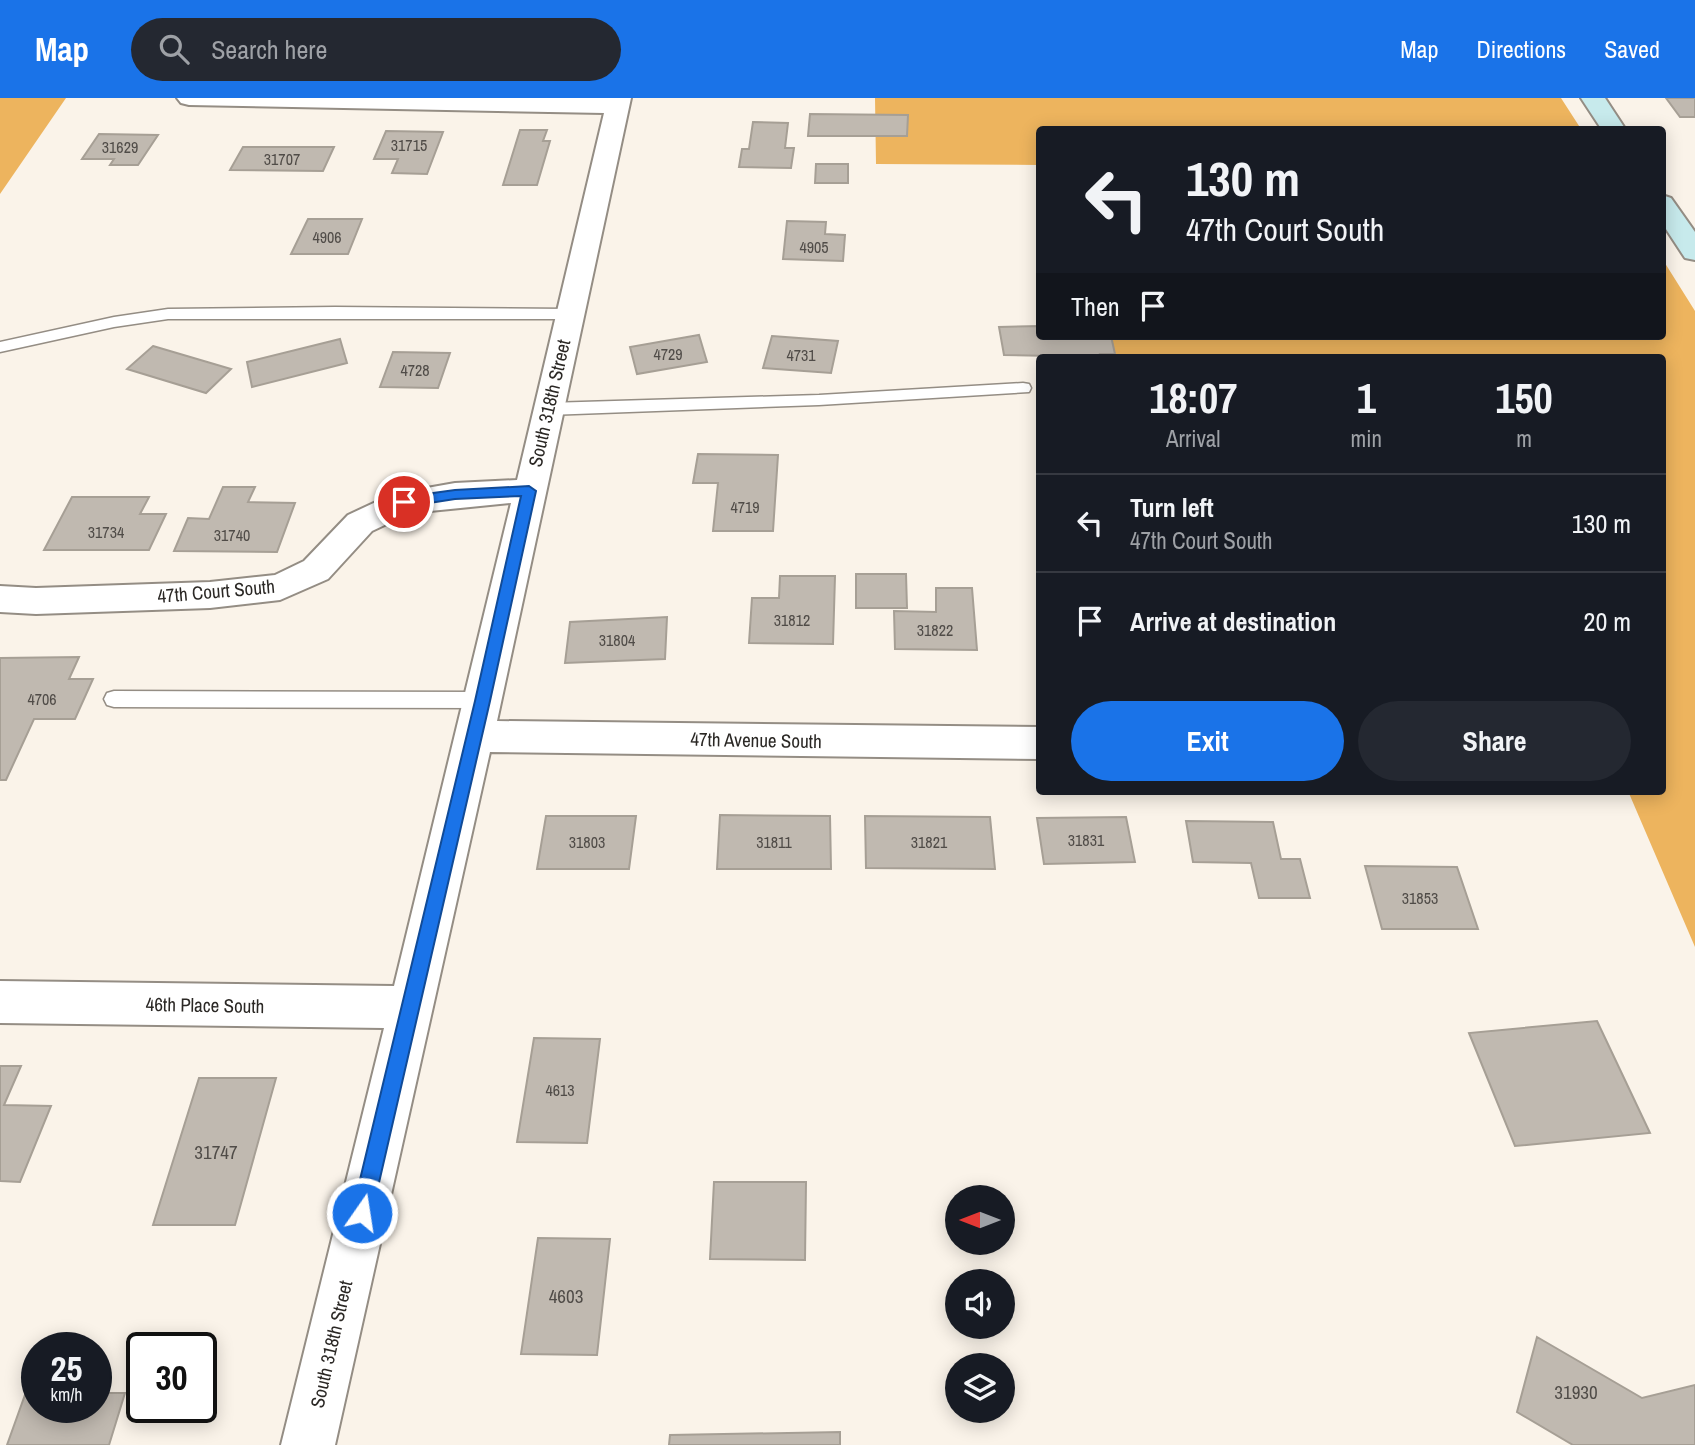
<!DOCTYPE html>
<style>
body{margin:0;font-family:"Archivo Narrow",sans-serif;background:#242831;color:#f1f3f6;height:100vh;display:flex;flex-direction:column;font-size:26px;white-space:nowrap}
*{box-sizing:border-box;margin:0}
p{font-size:23px;color:#9ea1a6}
.icon{flex:none;width:38px;height:38px;fill:none;stroke:currentColor;stroke-width:2;stroke-linecap:round;stroke-linejoin:round}
.map{position:relative;flex:1;overflow:hidden}
.drawer{position:absolute;left:1036px;top:256px;width:630px;height:441px;display:flex;flex-direction:column;background:#171b24;border-radius:7px;box-shadow:0 4px 18px #0003}
.drawer>*{flex:none}
.guide{position:absolute;left:1036px;top:28px;width:630px;height:214px;border-radius:7px;box-shadow:0 4px 18px #0003;background:#171b24;color:#f1f3f6;overflow:hidden}
.needle{width:46px;rotate:270deg}
.buttons{position:absolute;left:945px;top:1087px;display:grid;gap:14px}
.buttons a{display:grid;place-items:center;width:70px;height:70px;border-radius:50%;background:#171b24;box-shadow:0 4px 18px #0003;font-size:35px}
.speed{position:absolute;left:21px;top:1234px;display:flex;gap:14px;font-size:35px;font-weight:700;text-align:center}
.speed>*{display:grid;place-content:center;width:91px;height:91px;border-radius:50%;background:#171b24;box-shadow:0 4px 18px #0003;line-height:1}
.speed small{font-size:18px;font-weight:400}
.speed .limit{border:4px solid #111;border-radius:10px;background:#fff;color:#111}
.pin{position:absolute;display:grid;place-items:center;width:60px;height:60px;color:#fff;margin:-30px;border:4px solid #fff;border-radius:50%;box-shadow:0 2px 7px #0007}
.me{position:absolute;width:77px;margin:-38px;rotate:13deg;stroke-linejoin:round;filter:drop-shadow(0 0 5px #0008)}
.turn{display:flex;align-items:center;gap:24px;height:147px;padding:0 35px;font-size:32px}
.turn .icon{width:91px;height:91px;stroke-width:2.5}
.turn b{display:block;font-size:49px;line-height:60px}
.then{display:flex;align-items:center;height:66px;padding:0 35px;background:#0003;gap:14px;font-size:26px}
.eta{display:flex;justify-content:space-evenly;align-items:center;height:119px;text-align:center}
.eta b{font-size:42px;font-weight:700;line-height:49px}
.action{display:flex;gap:14px;margin-top:auto;padding:14px 35px}
.action a{flex:1;height:80px;border-radius:42px;background:#1a73e8;color:#fff;font-size:28px;font-weight:700;line-height:80px;text-align:center}
.action a+a{background:#242831;color:#f1f3f6}
ul{padding:0;list-style:none}
li{display:flex;align-items:center;gap:21px;height:98px;padding:0 35px;border-top:2px solid #363941}
li div{flex:1}
li b{display:block;font-size:26px}
li em{font-style:normal}
header{display:flex;align-items:center;gap:42px;box-sizing:border-box;height:98px;padding:0 35px;background:#1a73e8;color:#fff}
header strong{font-size:33px}
nav{display:flex;gap:38px;margin-inline-start:auto;font-size:24px}
.search{width:490px;height:63px;background:#242831;display:flex;align-items:center;gap:18px;box-sizing:border-box;padding:0 24px;border-radius:38px;color:#9ea1a6;font-size:26px}
.map>svg:first-child{display:block}
.forest{fill:#edb45e}
.building{fill:#c0b9b0;stroke:#a69f95;stroke-width:2}
.lines{fill:none;stroke-linecap:round;stroke-linejoin:round}
.service-casing{stroke:#948d84;stroke-width:3}
.minor-casing{stroke:#948d84;stroke-width:4}
.secondary-casing{stroke:#948d84;stroke-width:4}
.service{fill:#fff;fill-rule:evenodd}
.minor{fill:#fff;fill-rule:evenodd}
.secondary{fill:#c7eaec;fill-rule:evenodd}
.route{fill:#1a73e8;stroke:#114b97;stroke-width:2}
.labels{text-anchor:middle;dominant-baseline:central;stroke-width:6;stroke-linejoin:round;paint-order:stroke}
.number-label{font-size:16px;fill:#504c48}
.street-label{font-size:19px;fill:#2b2825;stroke:#fff}
.near-number-label{font-size:19px;fill:#504c48}
</style>
<header>
<strong>Map</strong>
<div class="search"><svg class="icon" aria-label="search" viewBox="0 0 24 24"><circle cx="10" cy="10" r="6"/><path d="M15 15l6 6"/></svg>Search here</div>
<nav><a>Map</a><a>Directions</a><a>Saved</a></nav>
</header>
<div class="map">
<svg width="1695" height="1347" viewBox="0 0 1695 1347">
<rect width="100%" height="100%" fill="#faf3e9"/>
<!-- forest -->
<path class="forest" d="M0,0H66L0,96Z
M875,0H1561L1581,31L1040,32L1039,67L876,66Z
M1663,162L1695,213V849L1628,693H1662V259H1101L1096,238H1662Z"/>
<!-- building -->
<path class="building" d="M1666,0H1695V19H1680Z
M810,16L908,17L907,38H808Z
M753,24L788,25L785,50H794L791,70L739,69L742,51H749Z
M520,32H547L543,43H550L537,87H503Z
M386,33L443,34L427,76L392,75L398,61H374Z
M99,36L158,37L138,67H110L114,61H82Z
M243,49H334L323,73L230,72Z
M816,66H848V85H815Z
M308,121H362L348,156H291Z
M787,123L826,124L825,136L845,137L843,163L783,161Z
M1040,228V238H1111L1115,256H1100L1101,259L1004,257L999,229Z
M699,237L707,264L637,276L630,249Z
M772,238L838,243L831,275L763,270Z
M340,241L347,265L252,289L247,264Z
M153,248L231,271L206,295L127,271Z
M393,254L450,255L438,290L380,289Z
M698,356L778,357L773,433H713L718,385H693Z
M223,389H255L248,404L295,405L277,454L174,453L188,420L209,421Z
M72,399H149L140,416H166L149,452H44Z
M856,476H906L907,510H856Z
M780,478H835L833,546L749,545L752,500H779Z
M936,490H972L977,552L895,551L894,513L936,514Z
M667,519L665,561L565,565L570,524Z
M79,559L69,581H93L75,621H34L6,682H0V560Z
M720,717L830,718L831,771H717Z
M546,718H636L629,771H537Z
M865,718L990,719L995,771L866,770Z
M1126,719L1135,764L1044,766L1037,720Z
M1186,723L1273,724L1281,761H1300L1310,800H1259L1251,765L1193,764Z
M1365,768L1457,769L1478,831H1382Z
M1597,923L1650,1035L1515,1048L1469,935Z
M534,940L600,941L587,1045L517,1044Z
M0,968H21L4,1007L51,1008L20,1084L0,1083Z
M199,980H276L235,1127H153Z
M714,1084H806L805,1162L710,1161Z
M538,1140L610,1141L597,1257L521,1256Z
M1537,1239L1642,1300L1695,1287V1347H1573L1517,1314Z
M26,1294H37V1309H96V1295H125L109,1347H7Z
M840,1334V1347H669L670,1337Z"/>
<g class="lines">
<defs>
<path id="service" d="M335,209L569,211L577,216L569,221H168L114,229L0,254V244L114,219L168,211Z
M1023,285L1029,286L1031,290L1029,294L819,307L548,317L540,311L548,305L819,297Z
M114,593L483,594L490,596L493,602L490,608L483,610L114,609L107,607L104,601L107,595Z"/>
<path id="minor" d="M177,0H631L497,623L1040,629V661L490,654L335,1347H281L384,930L0,925V883L394,888L511,405L410,415L372,433L328,481L280,502L210,510L36,516L0,514V488L36,490L210,484L275,477L304,463L348,417L393,396L455,385L517,382L604,15L189,7L181,5Z"/>
<path id="secondary" d="M1581,0H1605L1626,32H1602Z
M1662,97L1671,100L1695,134V162L1685,160L1662,125Z"/>
</defs>
<!-- service casing -->
<use href="#service" class="service-casing"/>
<!-- minor casing -->
<use href="#minor" class="minor-casing"/>
<!-- secondary casing -->
<use href="#secondary" class="secondary-casing"/>
<!-- service -->
<use href="#service" class="service"/>
<!-- minor -->
<use href="#minor" class="minor"/>
<!-- secondary -->
<use href="#secondary" class="secondary"/>
</g>
<!-- route -->
<path class="route" d="M529,388L536,393L490,603L372,1115L369,1122L362,1125L355,1122L352,1115L475,603L521,398L455,401L404,409L397,404L404,399L455,392Z"/>
<g class="labels">
<!-- number labels -->
<g class="number-label">
<text x="409" y="47">31715</text>
<text x="120" y="49">31629</text>
<text x="282" y="61">31707</text>
<text x="327" y="139">4906</text>
<text x="814" y="149">4905</text>
<text x="668" y="256">4729</text>
<text x="801" y="257">4731</text>
<text x="415" y="272">4728</text>
<text x="745" y="409">4719</text>
<text x="106" y="434">31734</text>
<text x="232" y="437">31740</text>
<text x="792" y="522">31812</text>
<text x="935" y="532">31822</text>
<text x="617" y="542">31804</text>
<text x="42" y="601">4706</text>
<text x="1086" y="742">31831</text>
<text x="587" y="744">31803</text>
<text x="774" y="744">31811</text>
<text x="929" y="744">31821</text>
<text x="1420" y="800">31853</text>
<text x="560" y="992">4613</text>
</g>
<!-- street labels -->
<g class="street-label">
<text transform="translate(549 305) rotate(-77)">South 318th Street</text>
<text transform="translate(216 493) rotate(-5)">47th Court South</text>
<text transform="translate(756 642) rotate(1)">47th Avenue South</text>
<text transform="translate(205 907) rotate(1)">46th Place South</text>
<text transform="translate(331 1246) rotate(-77)">South 318th Street</text>
</g>
<!-- near-number labels -->
<g class="near-number-label">
<text x="216" y="1054">31747</text>
<text x="566" y="1198">4603</text>
<text x="1576" y="1294">31930</text>
</g>
</g>
</svg>
<div class="buttons">
<a><svg class="needle" viewBox="-14 -14 28 28"><path d="M0-13l5 13h-10z" fill="#e53935"/><path d="M0 13l5-13h-10z" fill="#9ea1a6"/></svg></a>
<a><svg class="icon" aria-label="sound" viewBox="0 0 24 24"><path d="M4 9h4l5-4v14l-5-4H4zM17 9q2 3 0 6"/></svg></a>
<a><svg class="icon" aria-label="layers" viewBox="0 0 24 24"><path d="M12 4l9 5-9 5-9-5zM3 14l9 5 9-5"/></svg></a>
</div>
<div class="speed"><div>25<small>km/h</small></div><div class="limit">30</div></div>
<div class="pin" style="left:404px;top:404px;background:#d93025"><svg class="icon" aria-label="arrive" viewBox="0 0 24 24"><path d="M6 21V4h12l-3 4 3 4H6"/></svg></div>
<svg class="me" style="left:362px;top:1115px" viewBox="-20 -20 40 40"><circle r="17" fill="#1a73e8" stroke="#fff" stroke-width="3"/><path d="M0-11L8 9 0 5-8 9z" fill="#fff"/></svg>
<div class="guide">
<div class="turn"><svg class="icon" aria-label="left" viewBox="0 0 24 24"><path d="M17 20v-9H6M10 6l-5 5 5 5"/></svg><div><b>130 m</b>47th Court South</div></div>
<div class="then">Then<svg class="icon" aria-label="arrive" viewBox="0 0 24 24"><path d="M6 21V4h12l-3 4 3 4H6"/></svg></div>
</div>
<section class="drawer">
<div class="eta">
<div><b>18:07</b><p>Arrival</p></div>
<div><b>1</b><p>min</p></div>
<div><b>150</b><p>m</p></div>
</div>
<ul>
<li><svg class="icon" aria-label="left" viewBox="0 0 24 24"><path d="M17 20v-9H6M10 6l-5 5 5 5"/></svg><div><b>Turn left</b><p>47th Court South</p></div><em>130 m</em></li>
<li><svg class="icon" aria-label="arrive" viewBox="0 0 24 24"><path d="M6 21V4h12l-3 4 3 4H6"/></svg><div><b>Arrive at destination</b></div><em>20 m</em></li>
</ul>
<div class="action"><a>Exit</a><a>Share</a></div>
</section>
</div>
